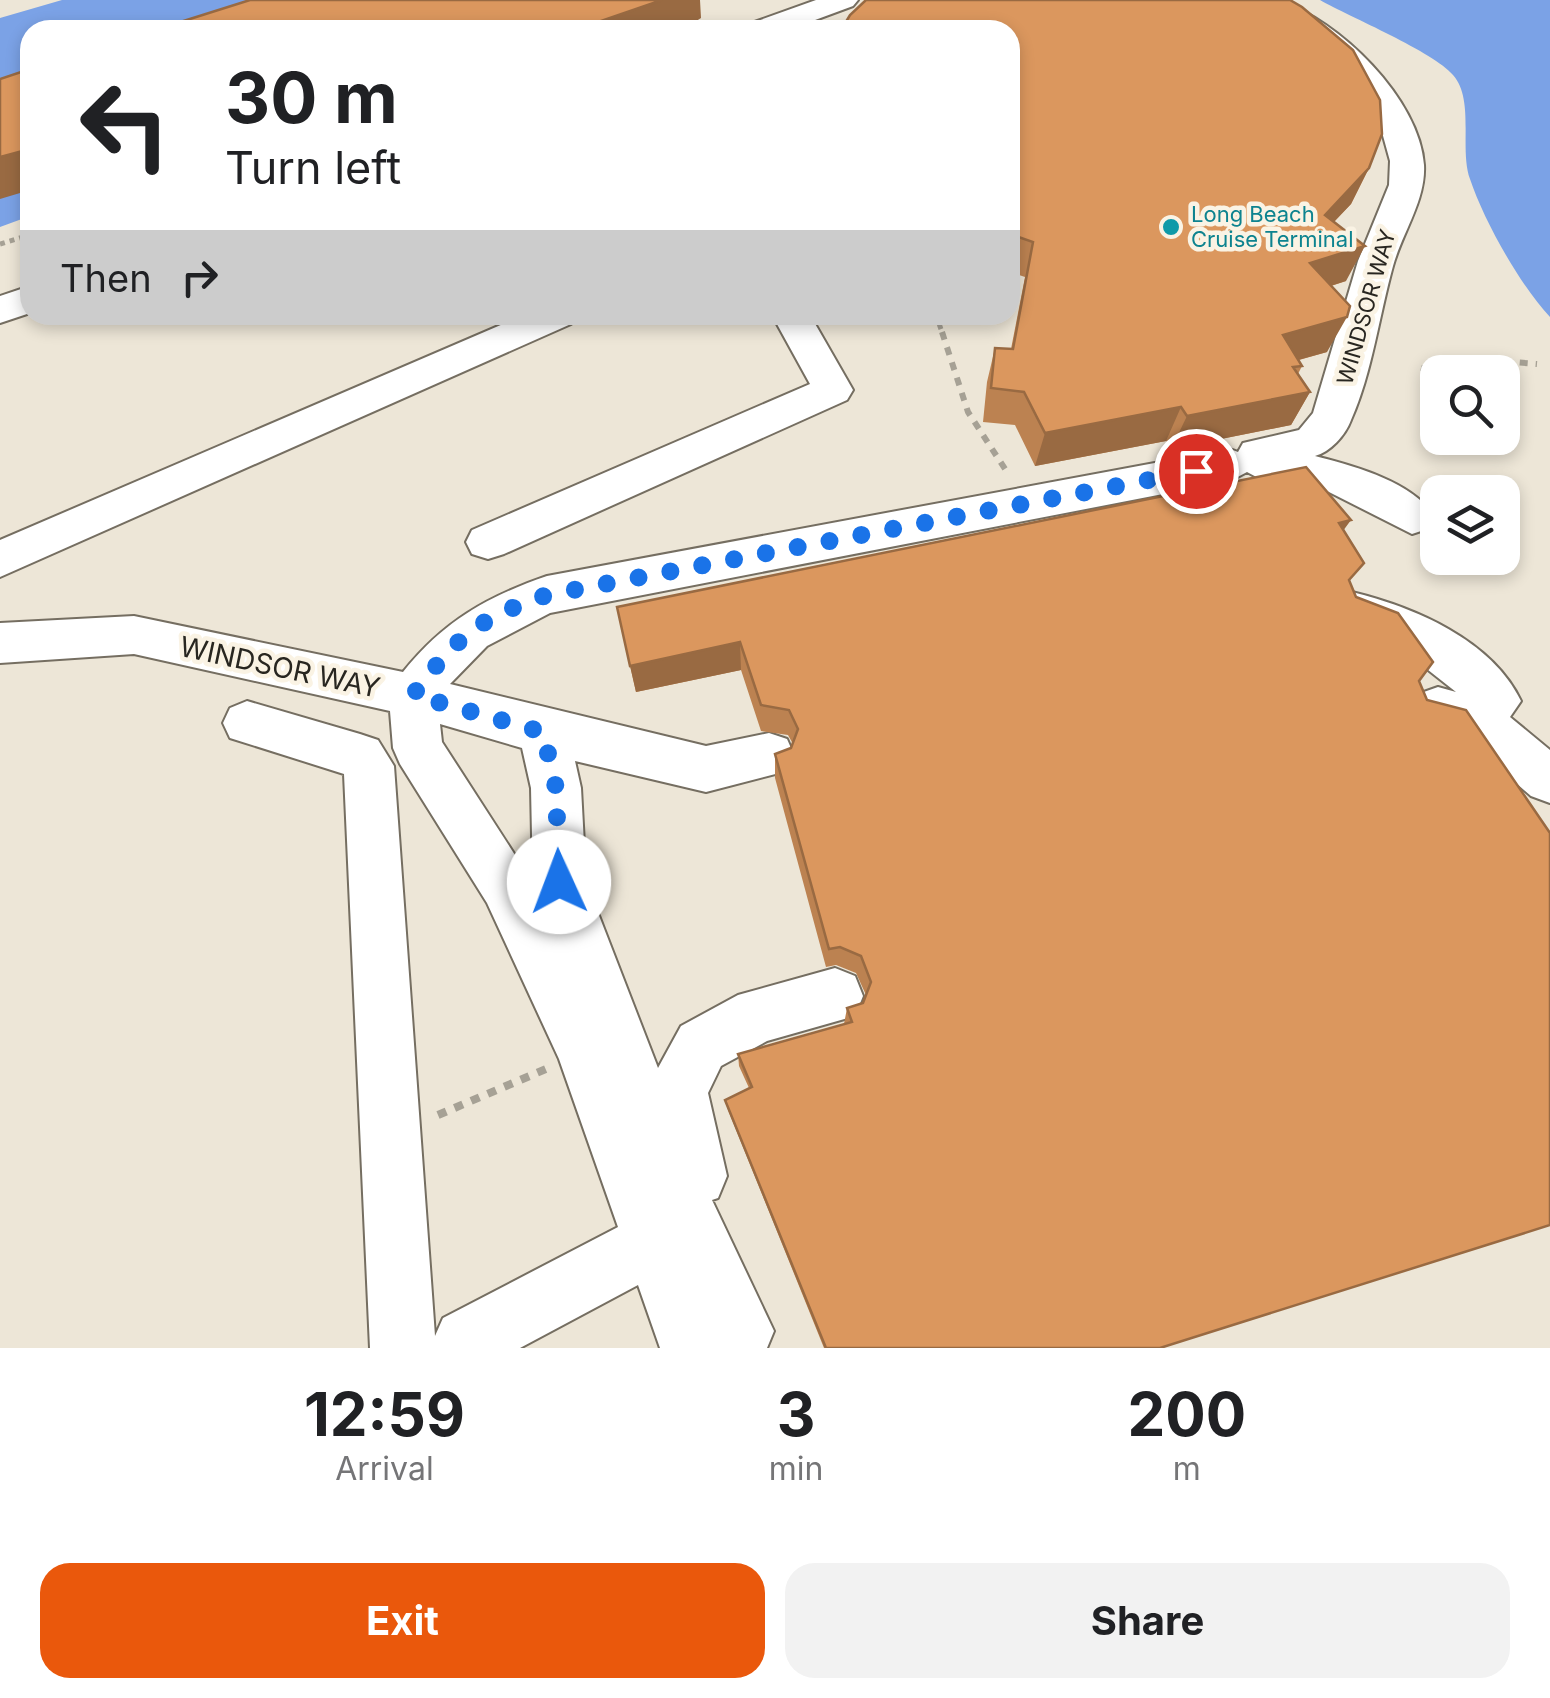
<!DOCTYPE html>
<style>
body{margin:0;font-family:Inter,sans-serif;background:#f2f2f2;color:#202124;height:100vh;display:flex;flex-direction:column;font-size:38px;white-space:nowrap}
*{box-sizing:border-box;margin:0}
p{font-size:32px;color:#757577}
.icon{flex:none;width:55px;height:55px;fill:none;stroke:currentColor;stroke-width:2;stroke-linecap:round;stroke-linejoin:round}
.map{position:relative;height:1348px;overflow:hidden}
.sheet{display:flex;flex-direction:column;background:#fff;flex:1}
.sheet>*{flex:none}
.banner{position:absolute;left:20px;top:20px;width:1000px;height:305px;border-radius:30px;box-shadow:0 5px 15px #0003;background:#fff;color:#202124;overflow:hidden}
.tools{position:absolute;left:1420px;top:355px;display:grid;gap:20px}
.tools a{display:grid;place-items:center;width:100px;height:100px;border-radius:20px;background:#fff;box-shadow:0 5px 15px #0003;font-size:50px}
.pin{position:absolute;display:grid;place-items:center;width:85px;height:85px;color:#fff;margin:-42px;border:5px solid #fff;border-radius:50%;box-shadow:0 2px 10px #0007}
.me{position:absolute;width:110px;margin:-55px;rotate:358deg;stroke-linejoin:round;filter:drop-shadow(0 0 8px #0008)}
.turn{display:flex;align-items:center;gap:35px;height:210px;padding:0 40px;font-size:45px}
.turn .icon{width:130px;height:130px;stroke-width:2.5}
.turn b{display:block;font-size:70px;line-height:85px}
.then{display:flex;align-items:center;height:95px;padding:0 40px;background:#0003;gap:20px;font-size:38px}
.eta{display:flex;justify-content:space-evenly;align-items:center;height:170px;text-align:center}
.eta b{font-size:60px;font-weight:700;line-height:70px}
.primary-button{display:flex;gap:20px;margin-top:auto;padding:20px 40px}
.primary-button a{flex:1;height:115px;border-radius:30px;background:#ea580c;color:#fff;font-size:40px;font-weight:700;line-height:115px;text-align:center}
.primary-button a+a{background:#f2f2f2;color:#202124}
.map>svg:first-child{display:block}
.water{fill:#7ba2e6}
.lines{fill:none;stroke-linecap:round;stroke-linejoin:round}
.minor-casing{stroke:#756e61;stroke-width:4}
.path-far2{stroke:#a6a195;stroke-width:5;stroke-dasharray:5 5;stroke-linecap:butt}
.path-far1{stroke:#a6a195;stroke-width:6;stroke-dasharray:8 8;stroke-linecap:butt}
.path{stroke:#a6a195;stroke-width:8;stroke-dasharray:9 9;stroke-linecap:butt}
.minor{fill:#fff;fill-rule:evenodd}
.wall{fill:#bc8251}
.shaded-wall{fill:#996a42}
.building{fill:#db975e;stroke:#996a42;stroke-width:2.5}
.route{stroke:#1a73e8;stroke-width:18;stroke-dasharray:0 32.4}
.culture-dot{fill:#0f9aa8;stroke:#faf3e4;stroke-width:4}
.labels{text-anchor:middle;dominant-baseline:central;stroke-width:9;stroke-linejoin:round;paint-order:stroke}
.far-culture-label{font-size:22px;fill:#0d838f;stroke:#faf3e4;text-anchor:start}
.far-street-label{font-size:22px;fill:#282620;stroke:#faf3e4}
.street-label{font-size:28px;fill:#282620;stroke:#faf3e4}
</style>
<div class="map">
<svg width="1550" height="1348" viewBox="0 0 1550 1348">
<rect width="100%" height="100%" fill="#ede6d7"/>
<!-- water -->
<path class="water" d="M62,0H659L572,30H30V216L0,227V18Z
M1320,0H1550V317C1520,285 1484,221 1470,179C1459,149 1475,100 1453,75C1434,52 1350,17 1320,0Z"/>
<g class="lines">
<defs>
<path id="minor" d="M816,0H858L853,6L788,30H745L749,24Z
M1240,0C1252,0 1267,0 1278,1C1339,19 1420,100 1424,165C1426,200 1402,233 1393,266C1379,316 1372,373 1351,420C1345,436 1330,452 1315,456C1351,465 1415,482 1434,517L1427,529L1412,534L1327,491L1264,481L1247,472L1230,481L550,613L487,646L450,684L706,746L769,733L787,739L794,755L787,771L706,792L575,761L581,788L586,882L658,1068L681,1026L738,995L835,968L855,976L863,996L855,1016L767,1041L721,1066L708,1093L727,1176L718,1198L712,1200L774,1331L767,1348H660L638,1285L520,1348H370L344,774L230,738L223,723L230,708L247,701L360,734L378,740L394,766L435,1336L443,1318L618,1227L559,1059L487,903L400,764L393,748L390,711L134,654L0,663V623L134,616L403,672C443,622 486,597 547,576L1230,449L1238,452L1243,443L1299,430L1313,413L1358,261L1389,185L1390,161L1377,114L1350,77L1303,37ZM440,724L522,748L531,788L533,883L442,742Z
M30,286V313L0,323V296Z
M524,315H577L571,324L0,577V540Z
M772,315H810L853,390L847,400L504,554L488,559L472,554L466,542L472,530L810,384Z
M1352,592C1414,607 1492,640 1521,701L1510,717L1550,750V803L1531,796L1462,736L1421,723L1414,708L1421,693L1438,687L1456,692L1399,647L1336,624L1329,611L1336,598Z"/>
</defs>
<!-- minor casing -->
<use href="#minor" class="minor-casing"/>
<!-- path-far2 -->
<path class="path-far2" d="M0,244L30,235
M936,315L943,335"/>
<!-- path-far1 -->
<path class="path-far1" d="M942,332L968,412L1007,472
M1421,368L1438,373
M1474,372L1500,361L1537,364"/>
<!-- path -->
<path class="path" d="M438,1115L546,1069"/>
<!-- minor -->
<use href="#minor" class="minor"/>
</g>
<!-- wall -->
<path class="wall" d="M1010,30L1369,168L1351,204L1334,222L1346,281L1331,286L1327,352L1299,360L1302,366L1298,374L1310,392L1291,425L1171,449L1166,441L1035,466L1015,425L983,422L987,382L995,348L1011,349L1025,277L1010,272Z
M1344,530L1349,582L1356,597L1419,681L1160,1348H824L728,1110L725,1100L749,1088L739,1066L738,1054L844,1024L847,1008L863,1003L866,995L856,973L836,965L826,967L775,778V754L791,748L793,744L788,735L761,731L741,670L636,692L617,607Z"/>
<!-- shaded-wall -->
<path class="shaded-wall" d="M662,0H700L701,18L690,25L677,30H575Z
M30,149V190L0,199V157Z
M1369,168L1351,204L1307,250L1325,215Z
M1365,246L1346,281L1292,298L1310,263Z
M1347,317L1327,352L1265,369L1283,335Z
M1310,392L1291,425L1171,449L1187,416Z
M1181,407L1166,441L1035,466L1045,433Z
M1351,520L1329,550L1339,523Z
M740,642L741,670L636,692L630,666Z"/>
<!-- building -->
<path class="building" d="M250,0H662L575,30H155Z
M866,0H1290L1302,7L1353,50L1380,100L1382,134L1369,168L1325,215L1365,246L1310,263L1350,306L1347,317L1283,335L1302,366L1293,367L1310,392L1187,416L1181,407L1045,433L1024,392L991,388L995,348L1013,349L1033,242L1010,234V30H841L850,15Z
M30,69V149L0,157V79Z
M1306,467L1351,520L1339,523L1364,563L1349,580L1356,597L1398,613L1433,662L1419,681L1427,700L1466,710L1550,833V1225L1160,1348H826L725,1100L752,1087L738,1054L852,1022L847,1008L863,1003L871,982L861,956L840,947L829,949L775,754L791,748L798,729L789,710L761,705L740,642L630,666L617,607Z"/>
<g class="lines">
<!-- route -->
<path class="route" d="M559,882L556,788L543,732L413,695C458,636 477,619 547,595L1196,471"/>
</g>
<!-- markers -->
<circle class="culture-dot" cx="1171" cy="227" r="10"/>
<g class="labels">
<!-- far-culture labels -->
<g class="far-culture-label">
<text x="1191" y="214">Long Beach<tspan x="1191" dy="25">Cruise Terminal</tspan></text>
</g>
<!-- far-street labels -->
<g class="far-street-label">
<text transform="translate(1366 307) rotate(-74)">WINDSOR WAY</text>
</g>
<!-- street labels -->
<g class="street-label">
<text transform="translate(280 667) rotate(12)">WINDSOR WAY</text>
</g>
</g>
</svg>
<div class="tools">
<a><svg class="icon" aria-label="search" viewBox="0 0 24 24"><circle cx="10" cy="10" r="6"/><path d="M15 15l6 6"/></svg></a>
<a><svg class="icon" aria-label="layers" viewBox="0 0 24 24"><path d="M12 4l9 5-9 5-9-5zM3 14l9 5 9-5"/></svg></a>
</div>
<div class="pin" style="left:1196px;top:471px;background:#d93025"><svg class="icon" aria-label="arrive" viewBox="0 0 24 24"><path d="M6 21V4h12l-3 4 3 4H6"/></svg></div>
<svg class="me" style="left:559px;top:882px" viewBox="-20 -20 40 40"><circle r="19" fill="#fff"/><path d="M0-13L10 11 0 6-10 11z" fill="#1a73e8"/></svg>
<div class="banner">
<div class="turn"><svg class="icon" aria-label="left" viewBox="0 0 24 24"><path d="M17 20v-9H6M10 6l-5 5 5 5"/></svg><div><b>30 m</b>Turn left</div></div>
<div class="then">Then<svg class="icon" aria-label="right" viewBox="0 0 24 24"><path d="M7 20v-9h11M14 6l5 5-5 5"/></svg></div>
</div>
</div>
<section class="sheet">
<div class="eta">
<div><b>12:59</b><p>Arrival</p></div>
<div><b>3</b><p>min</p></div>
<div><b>200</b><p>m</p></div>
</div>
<div class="primary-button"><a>Exit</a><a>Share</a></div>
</section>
